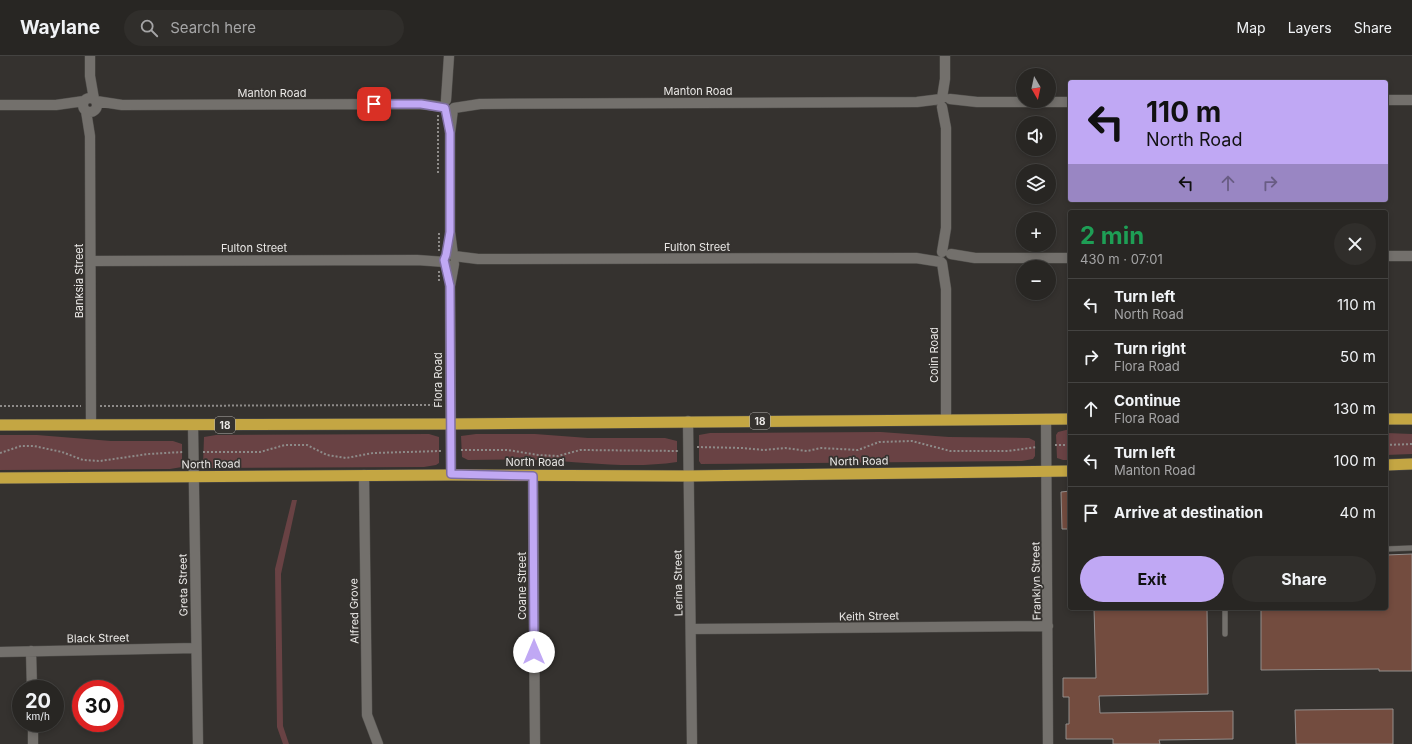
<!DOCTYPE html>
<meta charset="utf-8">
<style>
body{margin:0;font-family:Inter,sans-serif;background:#302e2b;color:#f1f3f6;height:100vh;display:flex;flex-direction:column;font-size:15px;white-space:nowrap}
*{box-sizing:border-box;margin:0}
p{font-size:13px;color:#a5a5a6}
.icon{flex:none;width:22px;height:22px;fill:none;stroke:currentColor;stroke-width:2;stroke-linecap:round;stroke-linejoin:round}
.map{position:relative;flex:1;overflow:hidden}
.panel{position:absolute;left:1068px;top:154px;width:320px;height:400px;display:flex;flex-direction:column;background:#282623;border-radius:4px;box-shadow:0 2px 6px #0003,0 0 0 1px #444341}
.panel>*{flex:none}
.banner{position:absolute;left:1068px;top:24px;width:320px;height:122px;border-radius:4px;box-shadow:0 2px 6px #0003,0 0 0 1px #444341;background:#c0a8f4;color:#111;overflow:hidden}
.needle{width:26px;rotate:171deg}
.controls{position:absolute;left:1016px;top:12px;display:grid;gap:8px}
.controls a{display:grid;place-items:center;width:40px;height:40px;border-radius:50%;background:#282623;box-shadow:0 2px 6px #0003,0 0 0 1px #444341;font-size:20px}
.speed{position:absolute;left:12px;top:624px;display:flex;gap:8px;font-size:20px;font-weight:700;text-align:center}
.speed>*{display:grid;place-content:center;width:52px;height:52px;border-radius:50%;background:#282623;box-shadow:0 2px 6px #0003,0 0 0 1px #444341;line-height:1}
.speed small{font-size:10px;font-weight:400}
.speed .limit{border:6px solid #d22;background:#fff;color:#111}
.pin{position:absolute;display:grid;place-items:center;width:34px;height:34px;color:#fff;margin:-17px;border-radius:8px;box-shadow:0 2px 6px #0006}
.me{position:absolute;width:44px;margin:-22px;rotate:0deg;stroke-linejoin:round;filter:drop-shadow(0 0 3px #0008)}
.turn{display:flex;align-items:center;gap:14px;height:84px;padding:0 12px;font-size:18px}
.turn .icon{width:52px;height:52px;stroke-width:2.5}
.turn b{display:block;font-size:28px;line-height:34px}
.lanes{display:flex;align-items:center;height:38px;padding:0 12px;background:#0003;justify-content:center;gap:20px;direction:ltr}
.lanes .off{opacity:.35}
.round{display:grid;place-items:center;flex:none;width:42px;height:42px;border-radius:21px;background:#302e2b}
.headline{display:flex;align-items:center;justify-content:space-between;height:68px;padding:0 12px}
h1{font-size:24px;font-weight:700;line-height:30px;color:#1e9e55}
.primary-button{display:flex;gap:8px;margin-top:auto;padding:8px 12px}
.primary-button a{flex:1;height:46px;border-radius:24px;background:#c0a8f4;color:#111;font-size:16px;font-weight:700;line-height:46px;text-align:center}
.primary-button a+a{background:#302e2b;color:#f1f3f6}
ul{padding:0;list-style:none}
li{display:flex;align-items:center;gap:12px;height:52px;padding:0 12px;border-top:1px solid #444341}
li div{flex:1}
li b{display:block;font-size:15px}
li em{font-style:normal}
header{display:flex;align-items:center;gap:24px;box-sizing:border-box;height:56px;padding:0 20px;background:#282623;border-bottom:1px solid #444341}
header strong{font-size:19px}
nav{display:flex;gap:22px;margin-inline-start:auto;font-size:14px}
.search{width:280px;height:36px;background:#302e2b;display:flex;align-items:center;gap:10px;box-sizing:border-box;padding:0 14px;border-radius:22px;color:#a5a5a6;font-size:15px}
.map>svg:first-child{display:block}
.green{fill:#694244}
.building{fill:#734c3f;stroke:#938e8c}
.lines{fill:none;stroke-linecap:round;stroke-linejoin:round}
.service-casing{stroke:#52504d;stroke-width:6}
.minor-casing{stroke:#52504d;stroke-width:11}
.trunk-casing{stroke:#52504d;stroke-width:12}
.path{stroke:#8e8b89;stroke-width:2;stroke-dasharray:2 2;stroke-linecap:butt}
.service{stroke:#73706c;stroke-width:5}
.minor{stroke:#73706c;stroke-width:10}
.trunk{stroke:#c4a643;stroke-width:11}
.route-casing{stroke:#7d6d9f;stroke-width:10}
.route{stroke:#c0a8f4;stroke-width:7}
.labels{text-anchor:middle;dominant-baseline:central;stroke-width:3.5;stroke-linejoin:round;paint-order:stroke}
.shield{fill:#35322f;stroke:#b4b1af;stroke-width:1}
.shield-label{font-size:10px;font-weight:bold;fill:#eae8e6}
.street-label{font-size:11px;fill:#eae8e6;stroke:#35322f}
</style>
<header>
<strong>Waylane</strong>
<div class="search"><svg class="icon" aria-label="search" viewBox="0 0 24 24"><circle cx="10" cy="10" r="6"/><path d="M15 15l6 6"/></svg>Search here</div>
<nav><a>Map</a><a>Layers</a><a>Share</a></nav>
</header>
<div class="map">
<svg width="1412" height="688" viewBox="0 0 1412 688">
<rect width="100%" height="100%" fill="#35322f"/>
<!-- green -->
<path class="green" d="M1070,373V404H1063L1057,402L1056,379L1058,376Z
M881,376L949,381L1029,382L1035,385V400L1033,403L1022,405L701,408L699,405V379L710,377Z
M1386,377L1412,378V398L1386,399Z
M429,378L439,381V407L436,409L424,411L210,412L203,410L204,381L216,379Z
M476,378H535L588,382H665L677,385V406C631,413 585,406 539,404C515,403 491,404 468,404L462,401L461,380Z
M0,379H37L111,385H173L182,388V411L170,413L0,414Z
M292,444H297L281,518L283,670L289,688H283L277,671L275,513Z"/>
<!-- building -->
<path class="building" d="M1070,435V473H1062L1061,436Z
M1412,498V615H1379V613L1261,614V552H1386V499Z
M1094,552H1207L1208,638L1099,640L1100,657L1233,655V683L1159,684L1160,688H1113V683H1066V668H1069V641H1063V622H1096Z
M1393,653V688H1296L1295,654Z"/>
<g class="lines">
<defs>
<path id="service" d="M1386,493L1412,492
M1225,552V578"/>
<path id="minor" d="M90,0V20L94,43
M942,42L945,23V0
M83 49a7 7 0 1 1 14 0a7 7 0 1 1-14 0Z
M950,43L977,46H1070
M446,44L449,0
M1386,44H1412
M96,45L122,49L421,48L444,51
M0,49H56L84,45
M942,51L946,72V172L942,196
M454,52L480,48L917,46L941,43
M86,55L90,80L91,369
M951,198L975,202H1070
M453,199L450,176V77L453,53
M454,200L478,203L916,202L941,206
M1386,200H1412
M91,205L417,204L445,206
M942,207L946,233V364
M1046,363L1048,688
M688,365L692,688
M193,369L198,688
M364,419L367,659L378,688
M451,419L450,230L454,208
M533,420L535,688
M691,573L1048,570
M31,595L32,633
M0,596L196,592
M33,667V688"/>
<path id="trunk" d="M1386,363H1412
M0,369L450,368L1070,363
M1386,409L1412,408
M0,422L451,419L688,420L1070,415"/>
</defs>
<!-- service casing -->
<use href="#service" class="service-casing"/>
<!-- minor casing -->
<use href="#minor" class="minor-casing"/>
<!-- trunk casing -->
<use href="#trunk" class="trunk-casing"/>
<!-- path -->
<path class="path" d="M438,59V117
M439,177V197
M439,215V227
M0,350H81
M100,350L440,349V347
M1055,389H1070
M1386,389L1412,388
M697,391L742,392L764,394L785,392L807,395L821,392L858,394L879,386L912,385L950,395H1008L1037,391
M461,394H508L538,399L558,400L580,394L679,395
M203,396H260L285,389H307L327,399L346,402L373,397L441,395
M0,397L21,390H34L62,396L83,404L100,405L148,398L183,396"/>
<!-- service -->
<use href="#service" class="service"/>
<!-- minor -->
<use href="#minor" class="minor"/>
<!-- trunk -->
<use href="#trunk" class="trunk"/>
</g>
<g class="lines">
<defs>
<path id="route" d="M374,48H421L445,52L450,77V176L446,199L444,204L450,230L451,418L533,420L534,596"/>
</defs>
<!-- route casing -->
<use href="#route" class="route-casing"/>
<!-- route -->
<use href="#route" class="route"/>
</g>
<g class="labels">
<!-- shield labels -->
<g class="shield">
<rect x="750" y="357" width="20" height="16" rx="3"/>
<rect x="215" y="361" width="20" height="16" rx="3"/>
</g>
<g class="shield-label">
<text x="760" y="365">18</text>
<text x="225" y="369">18</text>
</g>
<!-- street labels -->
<g class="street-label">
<text x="698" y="35">Manton Road</text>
<text x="272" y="37">Manton Road</text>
<text x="697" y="191">Fulton Street</text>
<text x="254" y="192">Fulton Street</text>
<text transform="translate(79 225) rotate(-90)">Banksia Street</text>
<text transform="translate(934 299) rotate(-90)">Colin Road</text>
<text transform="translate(438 324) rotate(-90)">Flora Road</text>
<text transform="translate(859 405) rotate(-1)">North Road</text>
<text x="535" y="406">North Road</text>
<text transform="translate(211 408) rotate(-1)">North Road</text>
<text transform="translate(1036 525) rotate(-91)">Franklyn Street</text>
<text transform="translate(678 527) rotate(-91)">Lerina Street</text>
<text transform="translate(183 529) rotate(-91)">Greta Street</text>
<text transform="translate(522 530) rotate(-90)">Coane Street</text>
<text transform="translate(354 555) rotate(-91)">Alfred Grove</text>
<text transform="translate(869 560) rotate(-1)">Keith Street</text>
<text transform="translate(98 582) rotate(-1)">Black Street</text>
</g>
</g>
</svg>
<div class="controls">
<a><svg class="needle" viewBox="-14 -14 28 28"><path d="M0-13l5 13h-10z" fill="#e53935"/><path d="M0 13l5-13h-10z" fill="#a5a5a6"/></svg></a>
<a><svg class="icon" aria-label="sound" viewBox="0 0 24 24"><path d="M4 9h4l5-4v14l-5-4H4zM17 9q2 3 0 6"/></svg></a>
<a><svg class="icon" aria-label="layers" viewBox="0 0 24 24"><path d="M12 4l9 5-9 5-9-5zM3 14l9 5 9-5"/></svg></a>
<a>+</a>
<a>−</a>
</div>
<div class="speed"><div>20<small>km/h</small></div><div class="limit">30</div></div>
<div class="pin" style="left:374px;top:48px;background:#d93025"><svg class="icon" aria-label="arrive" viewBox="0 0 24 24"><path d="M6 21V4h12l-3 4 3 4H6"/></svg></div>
<svg class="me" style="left:534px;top:596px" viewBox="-20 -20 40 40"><circle r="19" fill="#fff"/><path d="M0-13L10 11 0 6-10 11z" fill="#c0a8f4"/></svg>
<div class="banner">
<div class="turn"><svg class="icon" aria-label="left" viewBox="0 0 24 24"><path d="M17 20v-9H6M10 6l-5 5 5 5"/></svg><div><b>110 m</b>North Road</div></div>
<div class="lanes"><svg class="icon" aria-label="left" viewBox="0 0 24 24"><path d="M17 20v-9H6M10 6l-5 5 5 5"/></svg><svg class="icon off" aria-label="ahead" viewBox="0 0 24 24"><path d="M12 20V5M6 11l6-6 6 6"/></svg><svg class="icon off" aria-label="right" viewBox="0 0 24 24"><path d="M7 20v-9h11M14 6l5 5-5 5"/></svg></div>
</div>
<section class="panel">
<div class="headline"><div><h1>2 min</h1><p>430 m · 07:01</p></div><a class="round"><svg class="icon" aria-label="close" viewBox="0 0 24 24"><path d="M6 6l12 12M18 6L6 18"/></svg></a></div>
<ul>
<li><svg class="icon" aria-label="left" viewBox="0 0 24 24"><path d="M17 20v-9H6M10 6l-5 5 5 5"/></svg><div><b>Turn left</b><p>North Road</p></div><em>110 m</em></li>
<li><svg class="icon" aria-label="right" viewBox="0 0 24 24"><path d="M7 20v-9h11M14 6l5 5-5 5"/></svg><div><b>Turn right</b><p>Flora Road</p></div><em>50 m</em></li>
<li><svg class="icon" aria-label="ahead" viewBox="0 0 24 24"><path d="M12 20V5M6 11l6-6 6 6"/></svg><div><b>Continue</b><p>Flora Road</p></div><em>130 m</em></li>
<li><svg class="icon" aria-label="left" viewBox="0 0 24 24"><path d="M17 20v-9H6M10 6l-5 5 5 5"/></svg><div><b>Turn left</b><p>Manton Road</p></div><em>100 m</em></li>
<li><svg class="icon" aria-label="arrive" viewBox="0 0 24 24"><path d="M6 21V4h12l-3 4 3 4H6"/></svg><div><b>Arrive at destination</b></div><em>40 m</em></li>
</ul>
<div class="primary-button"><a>Exit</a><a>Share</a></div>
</section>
</div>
